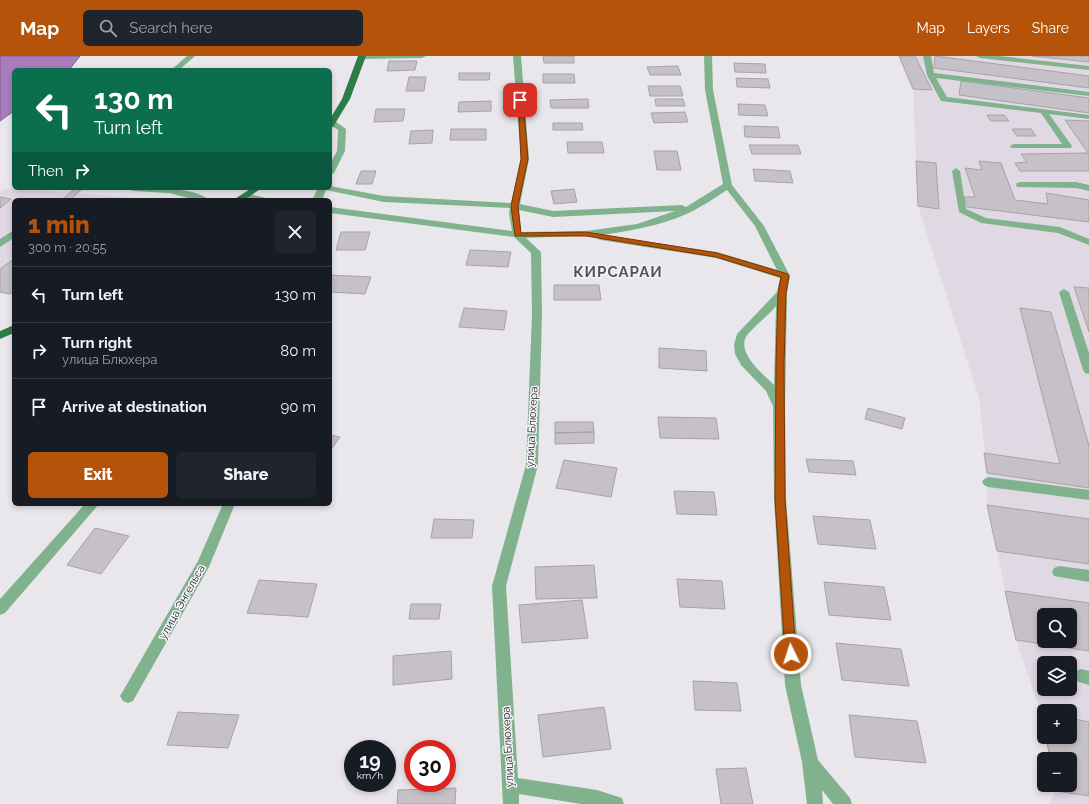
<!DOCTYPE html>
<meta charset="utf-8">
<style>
body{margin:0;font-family:Raleway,sans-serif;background:#20242c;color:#f1f3f6;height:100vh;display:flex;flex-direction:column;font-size:15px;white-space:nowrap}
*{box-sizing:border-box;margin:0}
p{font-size:13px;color:#9ea1a6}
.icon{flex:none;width:22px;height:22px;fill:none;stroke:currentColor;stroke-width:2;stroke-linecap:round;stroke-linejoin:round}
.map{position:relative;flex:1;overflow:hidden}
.panel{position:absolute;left:12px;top:142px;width:320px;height:308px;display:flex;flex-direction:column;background:#171b24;border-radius:6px;box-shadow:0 2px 6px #0003}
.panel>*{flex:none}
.banner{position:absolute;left:12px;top:12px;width:320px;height:122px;border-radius:6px;box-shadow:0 2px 6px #0003;background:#0b6e4f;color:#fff;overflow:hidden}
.tools{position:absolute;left:1037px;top:552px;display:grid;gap:8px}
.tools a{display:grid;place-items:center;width:40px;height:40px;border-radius:6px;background:#171b24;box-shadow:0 2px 6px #0003;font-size:20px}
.speed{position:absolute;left:344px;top:684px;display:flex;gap:8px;font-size:20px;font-weight:700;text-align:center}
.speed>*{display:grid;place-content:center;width:52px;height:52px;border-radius:50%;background:#171b24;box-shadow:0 2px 6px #0003;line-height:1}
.speed small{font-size:10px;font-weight:400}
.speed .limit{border:6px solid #d22;background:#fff;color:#111}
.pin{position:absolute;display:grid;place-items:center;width:34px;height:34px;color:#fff;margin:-17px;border-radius:8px;box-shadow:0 2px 6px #0006}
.me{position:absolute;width:44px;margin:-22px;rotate:356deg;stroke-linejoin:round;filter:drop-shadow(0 0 3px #0008)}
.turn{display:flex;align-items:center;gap:14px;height:84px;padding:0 16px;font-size:18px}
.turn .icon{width:52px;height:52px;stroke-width:2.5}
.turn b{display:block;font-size:28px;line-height:34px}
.then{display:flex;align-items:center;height:38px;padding:0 16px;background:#0003;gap:8px;font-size:15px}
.round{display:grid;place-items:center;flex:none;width:42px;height:42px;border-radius:6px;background:#20242c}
.summary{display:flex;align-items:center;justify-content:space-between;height:68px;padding:0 16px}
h1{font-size:24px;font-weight:800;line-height:30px;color:#b45309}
.button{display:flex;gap:8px;margin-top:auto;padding:8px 16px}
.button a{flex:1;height:46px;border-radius:6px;background:#b45309;color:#fff;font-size:16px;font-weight:800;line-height:46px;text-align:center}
.button a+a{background:#20242c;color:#f1f3f6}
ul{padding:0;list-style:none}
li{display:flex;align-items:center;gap:12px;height:56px;padding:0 16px;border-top:1px solid #363941}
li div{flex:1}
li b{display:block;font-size:15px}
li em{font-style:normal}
header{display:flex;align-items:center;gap:24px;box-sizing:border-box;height:56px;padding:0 20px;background:#b45309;color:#fff}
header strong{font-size:19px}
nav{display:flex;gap:22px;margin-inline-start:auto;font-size:14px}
.search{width:280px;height:36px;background:#20242c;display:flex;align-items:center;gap:10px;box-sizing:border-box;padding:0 14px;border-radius:6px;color:#9ea1a6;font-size:15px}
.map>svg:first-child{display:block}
.built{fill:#e0d8e3;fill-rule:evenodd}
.water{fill:#aa7cbb;stroke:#81618d}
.building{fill:#c5c1c6;stroke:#a6a3a8;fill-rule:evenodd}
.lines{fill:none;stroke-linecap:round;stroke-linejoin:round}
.minor{fill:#81b28e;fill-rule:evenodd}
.major{fill:#2d7d4a;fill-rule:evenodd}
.route{fill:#b45309;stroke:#753606}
.labels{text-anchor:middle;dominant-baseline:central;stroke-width:3;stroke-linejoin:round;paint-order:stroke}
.street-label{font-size:11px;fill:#222122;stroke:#f7f4f9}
.district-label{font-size:15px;font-weight:bold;letter-spacing:1px;fill:#575458;stroke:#f7f4f9}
</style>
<header>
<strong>Map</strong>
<div class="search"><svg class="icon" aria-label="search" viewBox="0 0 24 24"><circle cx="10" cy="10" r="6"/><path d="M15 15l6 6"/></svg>Search here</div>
<nav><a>Map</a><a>Layers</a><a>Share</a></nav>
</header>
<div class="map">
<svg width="1089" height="748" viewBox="0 0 1089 748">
<rect width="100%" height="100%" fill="#eae7ec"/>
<!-- built -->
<path class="built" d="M899,0H1089V748H1048L1056,735L1070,729V703H1050L1046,681H1070V655H1044V673L1041,657L1016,584L987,449V417L979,342L918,150L913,33ZM1044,559H1070V585H1044ZM1044,607H1070V633H1044Z
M5,132L169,144H14V240L0,236V136Z"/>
<!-- water -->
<path class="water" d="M0,0H80L69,14H14V55L0,65Z"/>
<!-- building -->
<path class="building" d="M543,0H574V7H544Z
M899,0H915L932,34L913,33Z
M935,0L1089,20V32L934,12Z
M1032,0H1089V6Z
M389,5H417L415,14L387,15Z
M734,7L765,8L766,17L735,16Z
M678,10L681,19H650L647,11Z
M459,17H490L489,24H459Z
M543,18H574L575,27H543Z
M409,21H426L424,35H406Z
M736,22L768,23L770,32L737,31Z
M961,25L1089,42V57L959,39Z
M648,30H680L683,40H650Z
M588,43L589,52H551L550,44Z
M655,43H683L685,50H656Z
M491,45V55L458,56L459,46Z
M738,48L765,49L768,60L739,59Z
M376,53H405L403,65L374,66Z
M685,56L688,66L654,67L651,57Z
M987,59H1004L1009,65H991Z
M1065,64L1089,65V115H1020L1015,107L1027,106L1021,98L1088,97Z
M553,67H582L583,74H553Z
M744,70L778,71L780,82L745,81Z
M451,73H486V84H450Z
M1012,73H1031L1036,80H1017Z
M433,74L432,87L409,88L411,75Z
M567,86H602L604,97H568Z
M749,89H798L801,98H752Z
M654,95H677L681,114H657Z
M916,105L936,107L939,153L918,150Z
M979,105L1001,107L1015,144L1048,148L1046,137L1089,144V166L967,151L964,141H975L965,112L982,114Z
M753,113L790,115L793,127L755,125Z
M361,115H376L372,128H356Z
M75,132H83L70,144H62Z
M574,133L577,146L554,148L551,135Z
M0,141L11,143L0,152Z
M341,176H370L365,194H336Z
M470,194L511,196L508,211L466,209Z
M14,203V235L9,238L0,236V213Z
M330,219L371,221L365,238L330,236Z
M554,229H599L601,244H554Z
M1074,231L1089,232V276Z
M464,252L507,255L504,274L459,271Z
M1020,252L1051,256L1089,390V432L987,417L984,397L1060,408Z
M659,292L706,295L707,315L659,312Z
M868,352L905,362L902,373L865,363Z
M658,361L716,362L719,383L660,382Z
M555,366H593L594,376L555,377Z
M594,376V387L555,388V377Z
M330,379L340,381L330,395Z
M806,403L853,405L856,419L809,416Z
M564,404L617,412L611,441L556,432Z
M674,435L714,436L717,459L677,458Z
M987,449L1089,463V508L997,495Z
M813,460L870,464L876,493L818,488Z
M434,463L474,464L472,482H431Z
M95,472L129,480L101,518L67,509Z
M594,509L597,542L536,543L535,511Z
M677,523L722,525L725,553L680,551Z
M259,524L317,528L308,561L247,557Z
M824,526L884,531L891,564L829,559Z
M1005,535L1089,547V595L1016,584ZM1044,559H1070V585H1044Z
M582,544L588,582L522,587L519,549Z
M411,548H441L439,563H409Z
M836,587L901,593L909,630L842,624Z
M451,595L452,623L393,629V600Z
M693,625L737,627L741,655L695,654Z
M604,651L611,693L543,701L538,659Z
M178,656L239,659L228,692L167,689Z
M849,659L917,665L926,707L855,701Z
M1070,662L1089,666V740L1056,735L1055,729H1070V703H1050L1046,681H1070Z
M746,712L753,748H721L716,713Z
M456,732L455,748H397L398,734Z"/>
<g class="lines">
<!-- minor -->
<path class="minor" d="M187,0H195L179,14H171Z
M359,0H426L422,2L362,3H359Z
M513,0H521L529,103L520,148L553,155L682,149L686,151L723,128L705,34L704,0H712L713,34L732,129L764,170L790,220L787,237L785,351L786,443L801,629L818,704L850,742L852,748H833L822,734L823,748H807L802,706L785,629L774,443L773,350L766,335L741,309L735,298L734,289L737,278L777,236L780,222L716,202L601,184L598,183L596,181L597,179L526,182L541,196L542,258L538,409L506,530L518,722L597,734L622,742L624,748H581L519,738V748H503L492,530L526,409L532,258L531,197L514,181L330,157V151L512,175L509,157L510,152L384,146L326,134L322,144H312L318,132H330V130L384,140L511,147L521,103ZM727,134L755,170L777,214L717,196L603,179C634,174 671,168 698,152C708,147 717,140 727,134ZM519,154L553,161L675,155L637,168L586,175L521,176ZM776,250L774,329C764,319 737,298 746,281C750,274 770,258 776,250Z
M923,0H931L934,17L1089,36V40L936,22L947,41L1089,59V63L1049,58L1072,90L1071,92H1011L1010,90L1014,88H1062L1041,57L941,45L927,19Z
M976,0H999L1089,10V14L980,2Z
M330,65H335L346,73L345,95L334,117L330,120V108L337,95L338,74L330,69Z
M956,112L960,115L966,153L986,162L1060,171L1089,183V189L1058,177L981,167L959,156L952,115Z
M1020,126H1076L1089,129V135L1076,132L1017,131L1016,129L1017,127Z
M129,132C148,132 195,130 209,144H196L169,137L133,135Z
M245,137L266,142L268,144H251L242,142L241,140Z
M14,174V182L0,191V183Z
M1064,233L1069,236L1089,297V318L1085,317L1083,314L1059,236Z
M988,421L1089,434V444L988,431L984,429L982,426L984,423Z
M85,448H99L5,557L0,559V543Z
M223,448H235L209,511L133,645L128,647L123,645L120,640L123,635L198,505Z
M1059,510L1089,514V526L1054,520L1052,516L1054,512Z
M1081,613L1089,615V629L1076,625L1073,620L1076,615Z"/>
<!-- major -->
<path class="major" d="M358,0H366L350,43L333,71H330V63L342,43Z
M252,132H262L244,144H233Z
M14,269V277L0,283V275Z"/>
</g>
<!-- route -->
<path class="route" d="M518,43L523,44L528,103L518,150L521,177L586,176L717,197L788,218L789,220L786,237L784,308L785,443L796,598L795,601L791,603L787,601L785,598L775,443L776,308L778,237L781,221L716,201L586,180H515L511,150L521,103Z"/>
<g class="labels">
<!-- street labels -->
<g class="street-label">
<text transform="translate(532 371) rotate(-87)">улица Блюхера</text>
<text transform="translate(182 546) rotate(-61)">улица Энгельса</text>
<text transform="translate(508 691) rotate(-93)">улица Блюхера</text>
</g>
<!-- district labels -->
<g class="district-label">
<text x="618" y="216">КИРСАРАИ</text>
</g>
</g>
</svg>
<div class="tools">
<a><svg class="icon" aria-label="search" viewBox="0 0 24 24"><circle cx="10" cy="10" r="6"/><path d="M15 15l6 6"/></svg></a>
<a><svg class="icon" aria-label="layers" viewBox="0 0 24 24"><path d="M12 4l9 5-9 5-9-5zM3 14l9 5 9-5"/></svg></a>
<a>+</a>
<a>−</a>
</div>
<div class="speed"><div>19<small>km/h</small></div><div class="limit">30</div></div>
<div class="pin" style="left:520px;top:44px;background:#d93025"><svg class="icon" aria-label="arrive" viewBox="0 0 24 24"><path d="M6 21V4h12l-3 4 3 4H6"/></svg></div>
<svg class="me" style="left:791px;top:598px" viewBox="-20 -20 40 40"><circle r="17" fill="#b45309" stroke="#fff" stroke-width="3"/><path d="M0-11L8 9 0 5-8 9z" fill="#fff"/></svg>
<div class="banner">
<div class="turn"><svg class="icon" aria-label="left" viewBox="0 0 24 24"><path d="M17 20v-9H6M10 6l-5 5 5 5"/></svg><div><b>130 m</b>Turn left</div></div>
<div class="then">Then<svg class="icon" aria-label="right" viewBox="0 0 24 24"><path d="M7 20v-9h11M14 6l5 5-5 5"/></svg></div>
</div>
<section class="panel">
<div class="summary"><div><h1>1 min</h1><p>300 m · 20:55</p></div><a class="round"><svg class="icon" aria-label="close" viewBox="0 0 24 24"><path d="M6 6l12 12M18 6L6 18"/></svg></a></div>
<ul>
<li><svg class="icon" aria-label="left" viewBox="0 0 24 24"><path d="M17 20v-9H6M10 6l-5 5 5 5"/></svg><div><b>Turn left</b></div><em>130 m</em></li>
<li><svg class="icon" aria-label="right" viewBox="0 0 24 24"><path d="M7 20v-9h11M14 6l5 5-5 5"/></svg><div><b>Turn right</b><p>улица Блюхера</p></div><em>80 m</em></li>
<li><svg class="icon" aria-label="arrive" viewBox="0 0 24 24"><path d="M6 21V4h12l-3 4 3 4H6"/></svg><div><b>Arrive at destination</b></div><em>90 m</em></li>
</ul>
<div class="button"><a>Exit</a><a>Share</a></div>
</section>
</div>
